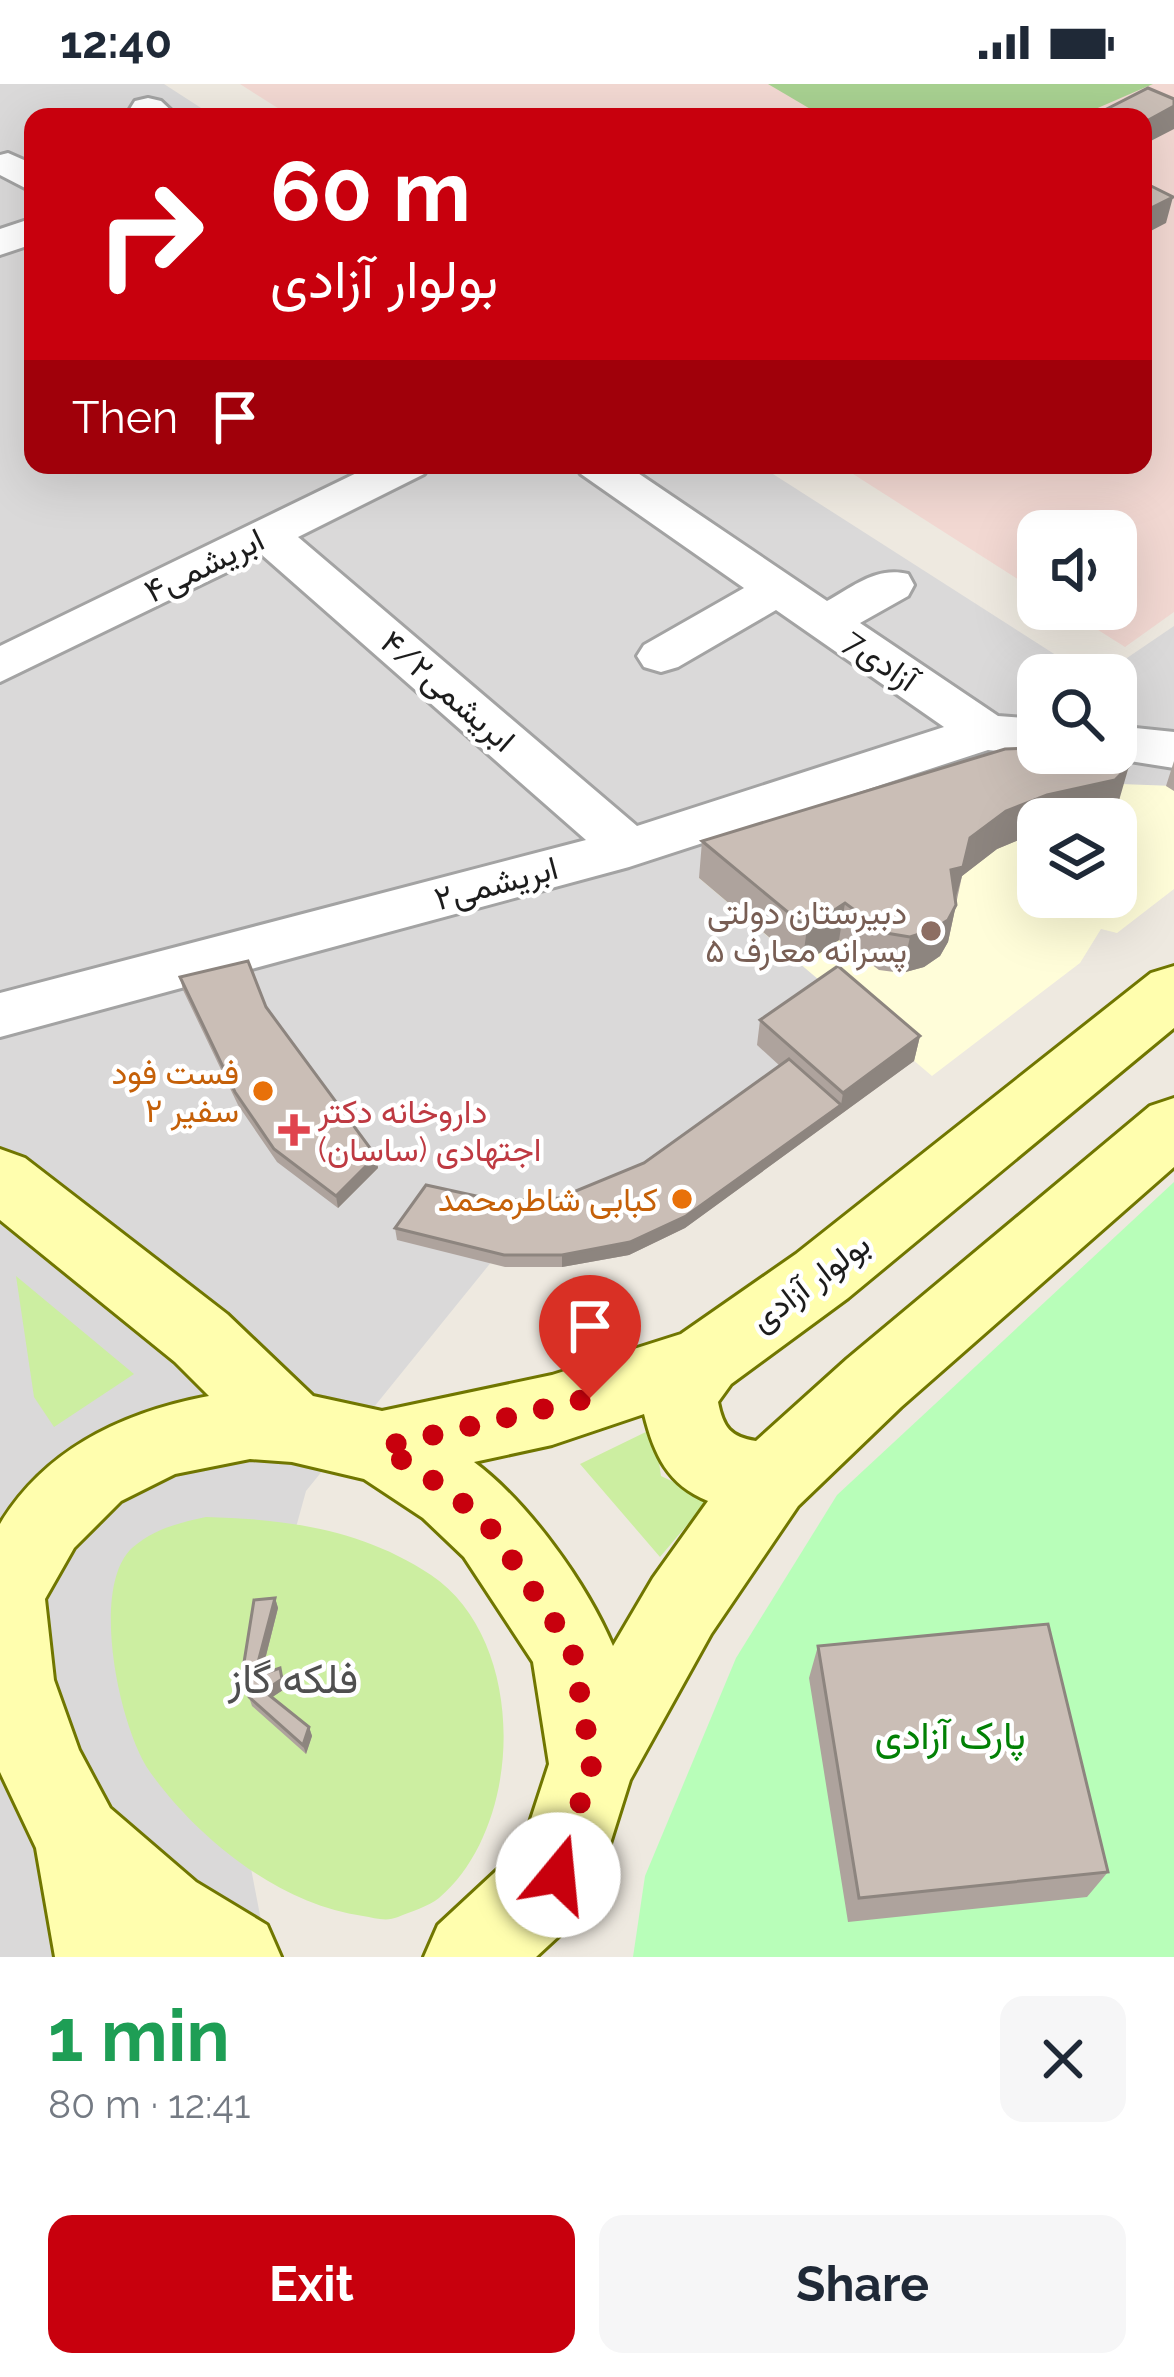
<!DOCTYPE html>
<meta charset="utf-8">
<style>
body{margin:0;font-family:Raleway,Vazirmatn,sans-serif;background:#f6f6f7;color:#1f2937;height:100vh;display:flex;flex-direction:column;font-size:45px;white-space:nowrap}
*{box-sizing:border-box;margin:0}
p{font-size:39px;color:#747a83}
.icon{flex:none;width:66px;height:66px;fill:none;stroke:currentColor;stroke-width:2;stroke-linecap:round;stroke-linejoin:round}
.map{position:relative;height:1873px;overflow:hidden}
.details{display:flex;flex-direction:column;background:#fff;flex:1}
.details>*{flex:none}
.banner{position:absolute;left:24px;top:24px;width:1128px;height:366px;border-radius:24px;box-shadow:0 12px 48px #0002;background:#c8000d;color:#fff;overflow:hidden}
.fabs{position:absolute;left:1017px;top:426px;display:grid;gap:24px}
.fabs a{display:grid;place-items:center;width:120px;height:120px;border-radius:24px;background:#fff;box-shadow:0 12px 48px #0002;font-size:60px}
.pin{position:absolute;display:grid;place-items:center;width:102px;height:102px;color:#fff;margin:-123px -51px;border-radius:50% 50% 50% 0;rotate:-45deg;box-shadow:0 0 12px #0007}
.pin .icon{rotate:45deg}
.me{position:absolute;width:132px;margin:-66px;rotate:17deg;stroke-linejoin:round;filter:drop-shadow(0 0 9px #0008)}
.turn{display:flex;align-items:center;gap:42px;height:252px;padding:0 48px;font-size:54px}
.turn .icon{width:156px;height:156px;stroke-width:2.5}
.turn b{display:block;font-size:84px;line-height:102px}
.then{display:flex;align-items:center;height:114px;padding:0 48px;background:#0003;gap:24px;font-size:45px}
.round{display:grid;place-items:center;flex:none;width:126px;height:126px;border-radius:24px;background:#f6f6f7}
.summary{display:flex;align-items:center;justify-content:space-between;height:204px;padding:0 48px}
h1{font-size:72px;font-weight:700;line-height:90px;color:#1e9e55}
.button{display:flex;gap:24px;margin-top:auto;padding:24px 48px}
.button a{flex:1;height:138px;border-radius:24px;background:#c8000d;color:#fff;font-size:48px;font-weight:700;line-height:138px;text-align:center}
.button a+a{background:#f6f6f7;color:#1f2937}
.status{display:flex;justify-content:space-between;align-items:center;height:84px;padding:0 60px;background:#fff;direction:ltr}
.status svg{height:33px;fill:currentColor}
.map>svg:first-child{display:block}
.residential{fill:#dad9d9;fill-rule:evenodd}
.education{fill:#fffdd9;fill-rule:evenodd}
.military{fill:#f2d8d2}
.grass{fill:#cceea1}
.forest{fill:#a8d191}
.park{fill:#b8feb9}
.lines{fill:none;stroke-linecap:round;stroke-linejoin:round}
.minor-casing{stroke:#a3a3a3;stroke-width:6}
.secondary-casing{stroke:#707600;stroke-width:6}
.minor{fill:#fff;fill-rule:evenodd}
.secondary{fill:#fffeae;fill-rule:evenodd}
.wall{fill:#aea39d}
.shaded-wall{fill:#8d857f}
.building{fill:#cabeb6;stroke:#8d857f;stroke-width:3}
.route{stroke:#c8000d;stroke-width:21;stroke-dasharray:0 37.8}
.education-dot{fill:#8d6e63;stroke:#fff;stroke-width:4.5}
.food-dot{fill:#e8710a;stroke:#fff;stroke-width:4.5}
.health-dot{fill:#e0444e;stroke:#fff;stroke-width:4.5}
.labels{text-anchor:middle;dominant-baseline:central;stroke-width:9;stroke-linejoin:round;paint-order:stroke}
.street-label{font-size:33px;fill:#1c1c1c;stroke:#fff}
.education-label{font-size:33px;fill:#785e54;stroke:#fff;text-anchor:end}
.food-label{font-size:33px;fill:#c56008;stroke:#fff;text-anchor:end}
.health-label{font-size:33px;fill:#be3a42;stroke:#fff;text-anchor:start}
.near-park-label{font-size:39px;fill:#028105;stroke:#fff}
.near-neighbourhood-label{font-size:42px;fill:#4f4f4f;stroke:#fff}
</style>
<div class="status"><b>12:40</b><svg viewBox="0 0 49 12"><path d="M0 12V9h3v3zM5 12V6h3v6zM10 12V3h3v9zM15 12V0h3v12zM26 1h20v11H26zM47 4h2v5h-2z"/></svg></div>
<div class="map">
<svg width="1174" height="1873" viewBox="0 0 1174 1873">
<rect width="100%" height="100%" fill="#eee9e0"/>
<!-- residential -->
<path class="residential" d="M0,0H164L215,33H33V381H759L1087,591H1038V669H1116V591H1102L1174,542V784L501,1166L306,1407L231,1680L268,1873H0ZM1038,735H1116V813H1038Z"/>
<!-- education -->
<path class="education" d="M1121,700L1174,702V805L1117,849L1101,845L1080,879L932,992L699,794L996,703ZM1038,735H1116V813H1038Z"/>
<!-- military -->
<path class="military" d="M240,0H1174V528L1125,563L1065,525H1116V447H1038V508L839,381H1143V33H292Z"/>
<!-- grass -->
<path class="grass" d="M16,1192L134,1290L54,1343L34,1313Z
M654,1344L661,1392L709,1415L660,1473L580,1380Z
M206,1433C286,1435 362,1445 431,1491C528,1556 525,1741 439,1814C429,1822 410,1828 398,1833C386,1838 375,1834 363,1832C279,1820 199,1756 150,1688C120,1646 89,1504 132,1464C154,1445 178,1439 206,1433Z"/>
<!-- forest -->
<path class="forest" d="M768,0H1153L1077,33H824Z"/>
<!-- park -->
<path class="park" d="M1174,1098V1873H633L645,1792L736,1574L837,1411Z"/>
<g class="lines">
<defs>
<path id="minor" d="M148,14L161,17L178,33H136L130,25L135,17Z
M8,69L33,80V108L0,91V71Z
M33,134V160L0,171V145Z
M373,381H430L424,390L298,453L637,742L944,643L776,526L678,583L661,588L644,583L637,572L644,561L744,504L581,390L575,381H626L827,517C854,502 877,482 908,490L914,501L908,512L860,539L998,632L1038,635V669H1043L1038,671L988,666L629,783L0,953V909L586,756L262,471L0,598V562Z
M1116,642L1174,648V684L1098,672L1096,669H1116Z"/>
<path id="secondary" d="M1174,882V944L848,1214L731,1300L718,1318C723,1343 730,1353 756,1357L847,1275L1150,1022L1174,1014V1083L901,1323L798,1422L711,1550L630,1696L590,1823L536,1873H424L438,1841L522,1763L549,1680L533,1578L464,1473L423,1434L364,1395L292,1378L250,1375L175,1390L121,1417L74,1464L45,1515L54,1596L79,1666L110,1724L196,1798L267,1841L281,1873H55L36,1764L0,1688V1440C46,1364 124,1328 209,1312L175,1278L0,1136V1065L25,1074L227,1230L313,1312L382,1327L552,1291L681,1250L796,1170L1151,889ZM644,1330C654,1371 668,1401 708,1417L653,1494L613,1562C587,1500 528,1418 474,1378L552,1361Z"/>
</defs>
<!-- minor casing -->
<use href="#minor" class="minor-casing"/>
<!-- secondary casing -->
<use href="#secondary" class="secondary-casing"/>
<!-- minor -->
<use href="#minor" class="minor"/>
<!-- secondary -->
<use href="#secondary" class="secondary"/>
</g>
<!-- wall -->
<path class="wall" d="M1174,677V707L1166,702Z
M1118,720L1104,734L1038,748L997,765L962,792L948,858L940,872L924,883L902,889L879,886L839,856L802,881L699,794L702,757Z
M180,893L266,923L376,1072L378,1084L338,1124L277,1078L238,1021L183,906Z
M760,936L920,952L914,977L685,1144L629,1171L562,1183H505L397,1156L395,1144L559,1114L644,1079L780,982L757,961Z
M275,1514L278,1524L263,1584L265,1583L267,1588L280,1584L286,1604L272,1613L309,1643L312,1652L306,1670L252,1622L249,1613Z
M818,1562L1108,1788L1087,1813L848,1838L809,1594Z"/>
<!-- shaded-wall -->
<path class="shaded-wall" d="M1174,22V45L1143,61V39Z
M1173,113L1166,139L1143,151V128Z
M1129,682L1118,720L1104,734L1038,735V748L997,765L962,792L954,820L951,786L970,754L1006,727L1047,711Z
M845,819L839,856L802,881L807,844Z
M956,821L948,858L940,872L924,883L902,889L910,853Z
M920,952L914,977L685,1144L629,1171L562,1183V1171L841,1021L843,1009Z
M376,1072L378,1084L338,1124L336,1112Z
M275,1514L278,1524L260,1595L256,1586Z
M280,1584L286,1604L268,1616L264,1607Z
M309,1643L312,1652L306,1670L303,1661Z"/>
<!-- building -->
<path class="building" d="M1148,4L1174,15V22L1143,39V33H1091Z
M1143,98L1173,113L1143,128Z
M1116,662H1133L1129,682L1115,696L1047,711L1006,727L970,754L963,783L951,786L956,821L948,836L932,846L910,853L886,849L845,819L807,844L702,757L1005,665L1038,664V669H1116Z
M248,877L266,923L376,1072L336,1112L274,1065L235,1008L180,893Z
M838,882L920,952L843,1009L760,936Z
M789,975L841,1021L686,1132L630,1158L562,1171H504L395,1144L426,1101L499,1117L559,1114L644,1079Z
M275,1514L256,1586L265,1583L266,1589L280,1584L282,1595L264,1607L309,1643L303,1661L249,1613L242,1591L254,1516Z
M1048,1540L1108,1788L859,1814L818,1562Z"/>
<g class="lines">
<!-- route -->
<path class="route" d="M558,1791L592,1680L572,1564L492,1446L451,1408L382,1363L590,1314"/>
</g>
<!-- markers -->
<circle class="education-dot" cx="931" cy="847" r="12"/>
<g class="food-dot">
<circle cx="263" cy="1007" r="12"/>
<circle cx="682" cy="1115" r="12"/>
</g>
<path class="health-dot" d="M288 1028h12v12h12v12h-12v12h-12v-12h-12v-12h12z"/>
<g class="labels">
<!-- street labels -->
<g class="street-label">
<text transform="translate(204 481) rotate(-26)">ابریشمی۴</text>
<text transform="translate(881 576) rotate(35)">7آزادی</text>
<text transform="translate(448 607) rotate(41)">ابریشمی۴/۲</text>
<text transform="translate(496 799) rotate(-15)">ابریشمی۲</text>
<text transform="translate(810 1198) rotate(-37)">بولوار آزادی</text>
</g>
<!-- education labels -->
<g class="education-label">
<text x="907" y="828">دبیرستان دولتی<tspan x="907" dy="38">پسرانه معارف ۵</tspan></text>
</g>
<!-- food labels -->
<g class="food-label">
<text x="239" y="988">فست فود<tspan x="239" dy="38">سفیر ۲</tspan></text>
<text x="658" y="1115">کبابی شاطرمحمد</text>
</g>
<!-- health labels -->
<g class="health-label">
<text x="318" y="1027">داروخانه دکتر<tspan x="318" dy="38">اجتهادی (ساسان)</tspan></text>
</g>
<!-- near-park labels -->
<g class="near-park-label">
<text x="950" y="1651">پارک آزادی</text>
</g>
<!-- near-neighbourhood labels -->
<g class="near-neighbourhood-label">
<text x="293" y="1594">فلکه گاز</text>
</g>
</g>
</svg>
<div class="fabs">
<a><svg class="icon" aria-label="sound" viewBox="0 0 24 24"><path d="M4 9h4l5-4v14l-5-4H4zM17 9q2 3 0 6"/></svg></a>
<a><svg class="icon" aria-label="search" viewBox="0 0 24 24"><circle cx="10" cy="10" r="6"/><path d="M15 15l6 6"/></svg></a>
<a><svg class="icon" aria-label="layers" viewBox="0 0 24 24"><path d="M12 4l9 5-9 5-9-5zM3 14l9 5 9-5"/></svg></a>
</div>
<div class="pin" style="left:590px;top:1314px;background:#d93025"><svg class="icon" aria-label="arrive" viewBox="0 0 24 24"><path d="M6 21V4h12l-3 4 3 4H6"/></svg></div>
<svg class="me" style="left:558px;top:1791px" viewBox="-20 -20 40 40"><circle r="19" fill="#fff"/><path d="M0-13L10 11 0 6-10 11z" fill="#c8000d"/></svg>
<div class="banner">
<div class="turn"><svg class="icon" aria-label="right" viewBox="0 0 24 24"><path d="M7 20v-9h11M14 6l5 5-5 5"/></svg><div><b>60 m</b>بولوار آزادی</div></div>
<div class="then">Then<svg class="icon" aria-label="arrive" viewBox="0 0 24 24"><path d="M6 21V4h12l-3 4 3 4H6"/></svg></div>
</div>
</div>
<section class="details">
<div class="summary"><div><h1>1 min</h1><p>80 m · 12:41</p></div><a class="round"><svg class="icon" aria-label="close" viewBox="0 0 24 24"><path d="M6 6l12 12M18 6L6 18"/></svg></a></div>
<div class="button"><a>Exit</a><a>Share</a></div>
</section>
